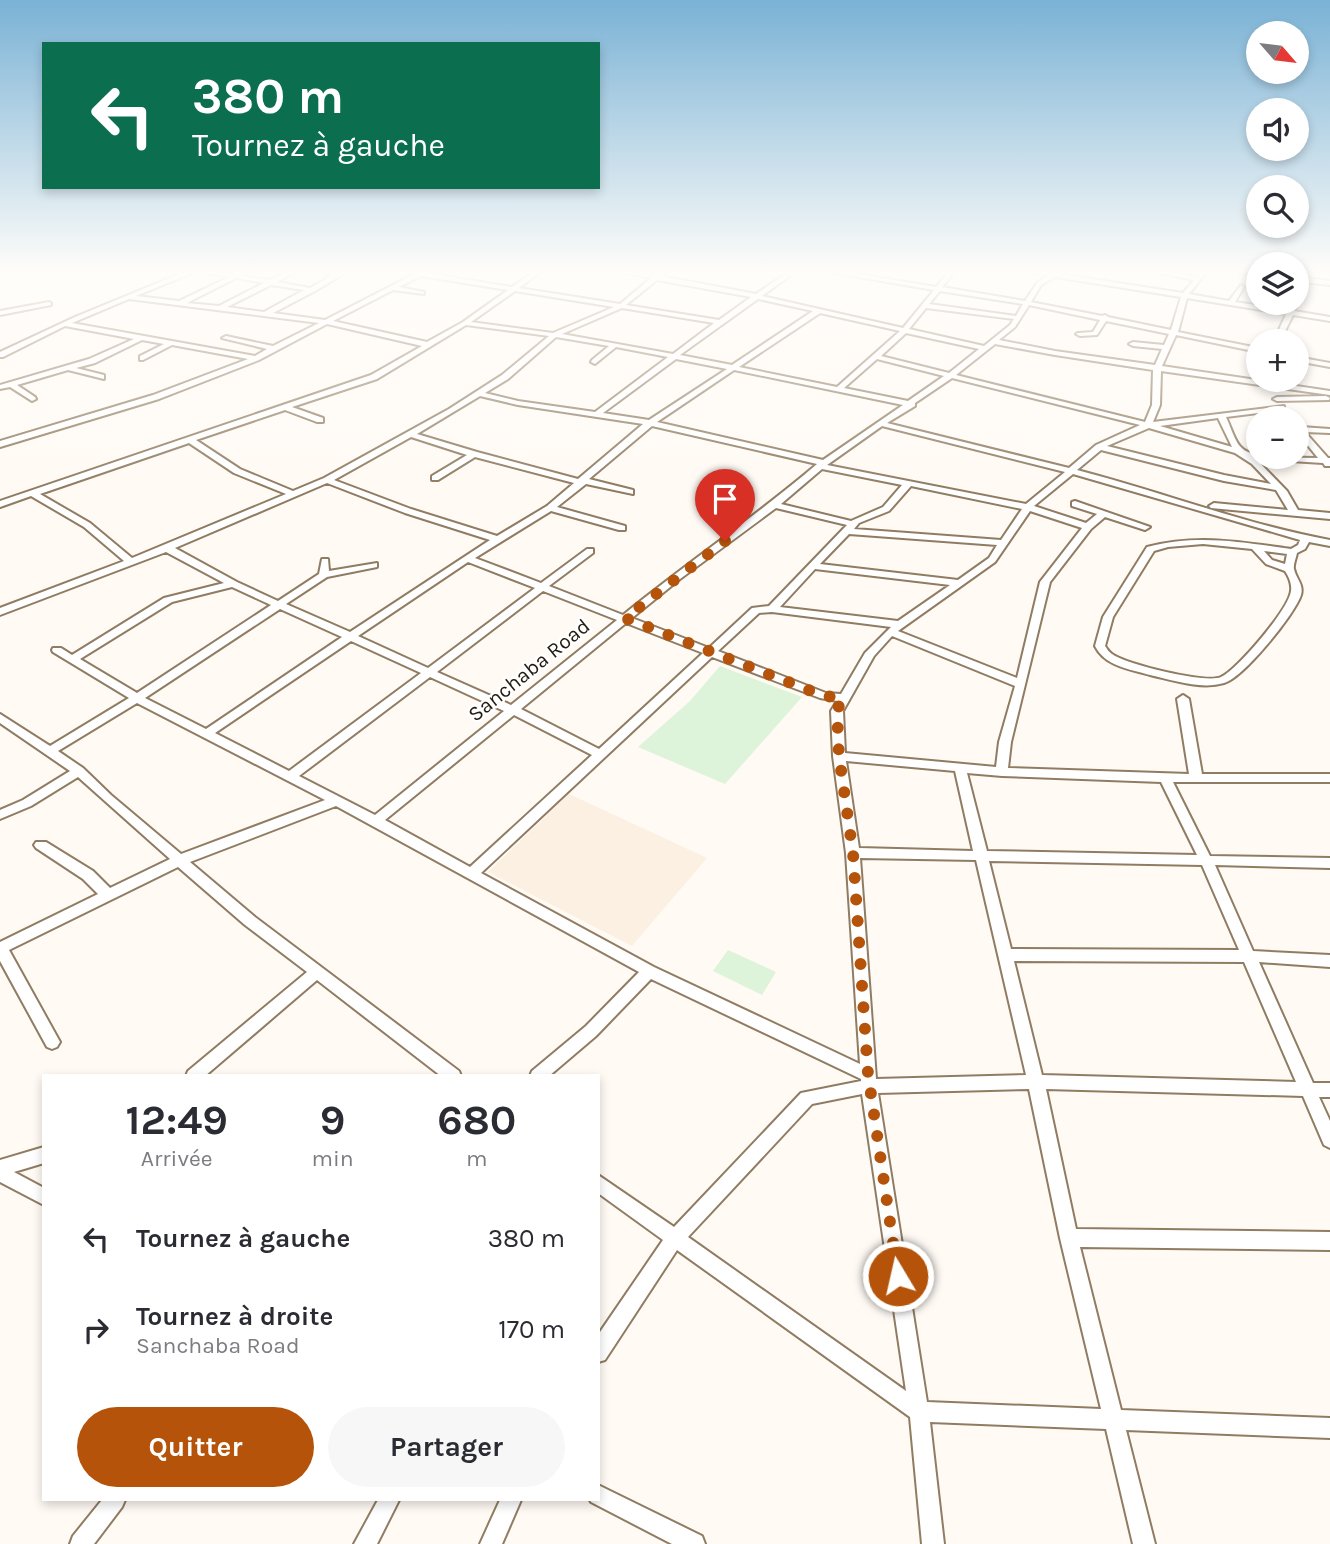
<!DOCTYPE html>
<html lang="fr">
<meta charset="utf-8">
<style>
body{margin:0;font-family:Karla,sans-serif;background:#f7f7f7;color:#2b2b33;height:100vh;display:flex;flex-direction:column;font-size:26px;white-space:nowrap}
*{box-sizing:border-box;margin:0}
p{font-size:23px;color:#7c7c81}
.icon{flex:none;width:38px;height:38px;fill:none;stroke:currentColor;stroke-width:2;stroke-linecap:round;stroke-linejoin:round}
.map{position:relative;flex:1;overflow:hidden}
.drawer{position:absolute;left:42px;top:1074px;width:558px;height:427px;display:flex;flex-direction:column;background:#fff;border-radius:0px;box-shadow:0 4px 10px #0003}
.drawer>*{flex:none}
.banner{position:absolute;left:42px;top:42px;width:558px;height:147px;border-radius:0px;box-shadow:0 4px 10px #0003;background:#0b6e4f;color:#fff;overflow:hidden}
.needle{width:46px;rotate:118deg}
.tools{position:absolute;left:1246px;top:21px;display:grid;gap:14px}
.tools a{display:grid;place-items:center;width:63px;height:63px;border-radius:50%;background:#fff;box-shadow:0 4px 10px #0003;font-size:35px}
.pin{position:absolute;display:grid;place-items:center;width:60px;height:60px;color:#fff;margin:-72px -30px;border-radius:50% 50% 50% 0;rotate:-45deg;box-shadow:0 0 7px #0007}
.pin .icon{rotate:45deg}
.me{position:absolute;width:77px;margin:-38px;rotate:351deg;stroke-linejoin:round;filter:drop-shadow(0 0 5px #0008)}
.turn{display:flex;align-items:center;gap:24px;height:147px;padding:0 35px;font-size:32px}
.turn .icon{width:91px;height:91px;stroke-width:2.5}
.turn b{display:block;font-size:49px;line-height:60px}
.eta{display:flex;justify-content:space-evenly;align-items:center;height:119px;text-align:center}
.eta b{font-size:42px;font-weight:700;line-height:49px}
.action{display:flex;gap:14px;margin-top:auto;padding:14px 35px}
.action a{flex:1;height:80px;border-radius:42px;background:#b45309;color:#fff;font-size:28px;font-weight:700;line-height:80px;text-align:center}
.action a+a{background:#f7f7f7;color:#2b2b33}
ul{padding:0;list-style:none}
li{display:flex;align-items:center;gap:21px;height:91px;padding:0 35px}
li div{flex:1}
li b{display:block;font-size:26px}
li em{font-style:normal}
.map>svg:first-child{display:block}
.built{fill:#fbf0e2}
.green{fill:#ddf3da}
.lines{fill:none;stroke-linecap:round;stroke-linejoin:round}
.minor-casing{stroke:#907c62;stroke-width:4}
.minor{fill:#fff;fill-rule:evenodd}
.route{stroke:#b45309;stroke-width:12;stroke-dasharray:0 21.6}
.labels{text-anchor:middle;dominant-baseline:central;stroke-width:5;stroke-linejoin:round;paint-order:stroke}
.street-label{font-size:21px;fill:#221b10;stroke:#fff}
</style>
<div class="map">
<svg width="1330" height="1544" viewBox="0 0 1330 1544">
<rect width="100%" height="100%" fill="#fffaf4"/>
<!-- built -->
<path class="built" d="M569,794L707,858L632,946L488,872Z"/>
<!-- green -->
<path class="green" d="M720,666L802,697L725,784L638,747L690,701Z
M728,950L776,972L762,995L713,971Z"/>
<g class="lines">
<defs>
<path id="minor" d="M189,270H211L234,274L243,270H251L242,276L270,280L290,270H298L277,282L310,288L333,275L312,270L339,272L350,270L315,291L273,313L325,320L422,270H430L426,273L512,287L536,270H543L519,288L620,304L651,278L614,270H628L655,275L661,270H668L661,276L756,294L791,270H798L762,296L903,328L934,290L818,270H834L936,287L950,270H956L942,287L1025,301L1037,283L1048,275L1023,270L1053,272L1064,270L1060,274L1183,293L1194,280L1145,270H1159L1196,277L1202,270H1208L1189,294L1229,301L1241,285L1244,287L1235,302L1288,310L1292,303L1297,301L1298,303L1294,311L1330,317V321L1293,315L1280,341H1274L1286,314L1187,298L1178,332L1258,348V352L1176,335L1162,366L1330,391V395L1161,371L1160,405L1153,422L1284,406V410H1281L1226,417C1235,436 1236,453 1258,454V457L1318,458L1297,432V425L1301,427L1330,429V433L1305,432L1328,458H1330V466H1325L1323,463L1256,459L1287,491L1298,510L1330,513V519L1211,508L1209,506L1214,503L1288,510L1276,490L1224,481L1101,450L1077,470C1162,492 1244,524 1330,540V546L1309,542L1305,549L1297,553C1296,558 1293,565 1294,569C1296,579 1304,584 1301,595C1295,614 1243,678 1224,683C1201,690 1172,680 1150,675C1129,669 1105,666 1095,646L1103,617L1147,547C1198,534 1240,542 1291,549L1298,545L1300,540L1073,474L1034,506L1086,523L1097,514L1072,506V502L1075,501L1150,527L1145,530L1105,517L1091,529L1050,582L1011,742L1008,768L1189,774L1177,699L1183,695L1189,699L1202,774H1330V782H1173L1210,856L1330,858V868L1215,865L1253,951L1330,955V967L1259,962L1313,1083H1330V1097H1319L1330,1121V1148L1324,1145L1303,1096L1046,1089L1076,1229L1330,1232V1250L1080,1247L1121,1410L1330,1418V1438L1126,1430L1155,1544H1133L1106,1429L930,1422L944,1544H922L910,1417L677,1250L605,1360L598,1362V1335L663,1240L598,1193V1175L674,1227L801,1093L861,1081V1079L651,979L596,1036L549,1076H530L532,1071L586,1026L639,972L336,806L190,862L255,917L459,1071L461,1076H441L317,980L205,1076H186L188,1071L307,972L245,925L178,867L9,950L60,1042L57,1047L52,1049L47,1047L0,961V942L98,894L83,879L36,848L34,845L36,842H46L93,871L110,888L170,859L78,777L31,806L0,819V810L23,800L70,771L0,723V714L50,746L129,698L53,652L52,650L53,648H61L72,655L164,598L224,583L166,552L0,615V608L124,561L84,527L31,496L0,507V501L371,375L422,346L327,324L259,360L159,399L0,447V441L153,395L248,359L172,345L143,360H140V356L164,344L142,340L95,363L76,368L104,375V379L68,370L17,385L35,397L36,399L32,401L10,387L0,389V385L89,359L134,339L65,326L3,357H0V352L75,317ZM197,271L229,277L179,301L136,296ZM421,276L508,290L463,322L427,342L333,321L393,290L424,294V292L399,287ZM1055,277L1181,297L1171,330L1108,317L1105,315L1102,316L1031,302L1041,285ZM236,278L264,283L219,306L187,303ZM657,280L751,297L719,320L626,305ZM271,285L304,290L264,312L227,307ZM515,291L614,307L553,333L471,322ZM940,291L1023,304L1016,316L929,304ZM129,299L319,323L273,346L226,336L222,338L267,349L255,356L72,323ZM758,299L813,311L732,365L680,355ZM1029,305L1100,320L1093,332L1078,333L1076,334L1080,336L1097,335L1106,321L1169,334L1164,345L1133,342L1129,344L1133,346L1162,349L1155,365L1055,351L999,340L1015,327ZM622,308L714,323L673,354L562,334ZM926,308L1014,319L1010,325L984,346L909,329ZM820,313L900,331L837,387L739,367ZM466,325L549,336L502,375L449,409L324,478L293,491L240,469L196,440L285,410L317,422H323V418L292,407L377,379ZM906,333L979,349L949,373L881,356ZM556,337L609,346L592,360L591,362L595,364L616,347L668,357L595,412L518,401L485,393L508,379ZM995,344L1055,355L1153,370L1152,405L1145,422L956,375ZM676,359L727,369L649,420L603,413ZM877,359L944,376L908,401L844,388ZM734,370L903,405L823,460L657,422ZM952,378L1140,425L1096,445L1069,468L887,423L915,406V403ZM480,396L518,405L643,424L578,479L477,452L417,434ZM1218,418L1232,447L1160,426ZM652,426L817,464C755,517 687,563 623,615L549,586L593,553V549H587L541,583L475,558L551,511L619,530H625V526L557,507L586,484L633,494V490L589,479ZM882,426L1065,472L1026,504L827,465ZM1149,428L1235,453L1252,464L1271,484L1224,475L1107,446ZM411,437L467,455L432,476V480H438L475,457L574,483L547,506L497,536L411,509L334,480ZM189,443L234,473L286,494L132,558L90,523L40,494ZM822,469L902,485L883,507L851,521L781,504ZM327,483L405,513L490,540L350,632L286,604L327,577L377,567V563L329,571L328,559H322L319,574L278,601L237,582L175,548ZM911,486L1022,509L1001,540L854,529L859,523L889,511ZM776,508L847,525L769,606L752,608L709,648L632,618L680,579ZM1030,511L1082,528L1040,582L1017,678L898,631L995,562ZM849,534L997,545L989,558L958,580L820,564ZM1203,544L1252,549L1266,564L1285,571C1289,577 1292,584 1291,591C1289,609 1237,670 1221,677C1206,684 1125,664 1112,654C1108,651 1108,650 1105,646L1113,617L1154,551L1168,547ZM1264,551L1287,554L1285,564L1272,560ZM468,562L535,588L428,668L358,636ZM815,569L950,585L898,621L780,607ZM232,587L271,605L137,693L80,659L172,602ZM543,591L617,620L511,705L437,672ZM280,609L342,637L206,729L145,698ZM772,612L891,627L865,653L841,694L826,693L718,651L759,613ZM626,623L703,653L599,749L521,709ZM892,636L1015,686L999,742L996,767L845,753L843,711L874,656ZM351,641L421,673L289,771L215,733ZM712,657L820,698L837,701L831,711L833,756L846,853L860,1064L654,967L481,873ZM430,677L504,711L375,815L299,776ZM137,703L325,800L181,854L111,795L83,768L58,751ZM514,715L592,755L470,867L385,820ZM846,761L955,771L973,851L859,848ZM967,773L1002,776L1161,782L1197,855L987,851ZM860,858L976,860L1026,1075L876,1079ZM989,861L1202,865L1239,950L1011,949ZM1014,961L1244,962L1296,1082L1042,1075ZM1029,1089L1060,1238L1101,1409L927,1402L878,1093ZM862,1094L906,1391L688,1237L812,1104Z
M1228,270L1258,272V276L1231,272Z
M1301,270H1307L1305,278L1330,281V285L1304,282L1300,297L1297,299V277H1299Z
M49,302L51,303V305L0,315V311Z
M1297,357L1330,363V367L1297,361Z
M1326,396L1330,398L1329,400L1277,401L1273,399L1277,397Z
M44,1147V1163L14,1172L44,1188V1205L0,1182V1160Z
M598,1485L702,1536L705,1544H672L591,1502L590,1500H598Z
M102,1500H125L122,1507L94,1544H70L73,1536Z
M378,1500H399L377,1544H354Z
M500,1500H521L502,1544H480Z"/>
</defs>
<!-- minor casing -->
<use href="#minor" class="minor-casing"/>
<!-- minor -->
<use href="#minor" class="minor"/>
</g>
<!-- sky -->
<linearGradient id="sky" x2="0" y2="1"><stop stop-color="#7ab2d5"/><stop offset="0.56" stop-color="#fffdfa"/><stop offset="1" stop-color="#fffdfa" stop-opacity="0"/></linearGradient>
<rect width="1330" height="486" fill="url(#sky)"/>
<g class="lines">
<!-- route -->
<path class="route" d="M725,541L625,618L824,696L842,698L837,711L839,756L853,853L868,1074L898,1276"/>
</g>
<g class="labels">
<!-- street labels -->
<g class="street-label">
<text transform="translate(529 670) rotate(-39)">Sanchaba Road</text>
</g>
</g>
</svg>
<div class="tools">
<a><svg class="needle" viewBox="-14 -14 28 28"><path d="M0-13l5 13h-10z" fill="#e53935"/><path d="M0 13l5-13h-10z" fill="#7c7c81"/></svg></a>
<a><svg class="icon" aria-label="sound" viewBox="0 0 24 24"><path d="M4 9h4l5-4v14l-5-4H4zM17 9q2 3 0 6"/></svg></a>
<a><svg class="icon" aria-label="search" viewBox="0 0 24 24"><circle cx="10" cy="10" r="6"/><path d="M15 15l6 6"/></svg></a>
<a><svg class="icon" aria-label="layers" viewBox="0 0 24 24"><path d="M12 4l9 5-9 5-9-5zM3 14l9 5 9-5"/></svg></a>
<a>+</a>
<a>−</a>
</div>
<div class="pin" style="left:725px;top:541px;background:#d93025"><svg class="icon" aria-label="arrive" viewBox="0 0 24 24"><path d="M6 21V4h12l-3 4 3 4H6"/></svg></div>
<svg class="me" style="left:898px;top:1276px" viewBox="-20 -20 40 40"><circle r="17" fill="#b45309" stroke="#fff" stroke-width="3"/><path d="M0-11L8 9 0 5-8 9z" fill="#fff"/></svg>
<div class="banner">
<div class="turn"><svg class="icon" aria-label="left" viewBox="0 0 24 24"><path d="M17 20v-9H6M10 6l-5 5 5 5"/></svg><div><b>380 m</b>Tournez à gauche</div></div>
</div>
<section class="drawer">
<div class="eta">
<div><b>12:49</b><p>Arrivée</p></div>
<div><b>9</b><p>min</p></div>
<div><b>680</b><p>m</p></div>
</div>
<ul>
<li><svg class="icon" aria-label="left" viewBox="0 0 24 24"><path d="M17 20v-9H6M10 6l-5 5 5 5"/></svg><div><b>Tournez à gauche</b></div><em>380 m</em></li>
<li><svg class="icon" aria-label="right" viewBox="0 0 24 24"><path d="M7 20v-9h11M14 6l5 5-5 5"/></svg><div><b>Tournez à droite</b><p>Sanchaba Road</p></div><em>170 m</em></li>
</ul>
<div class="action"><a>Quitter</a><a>Partager</a></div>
</section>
</div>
